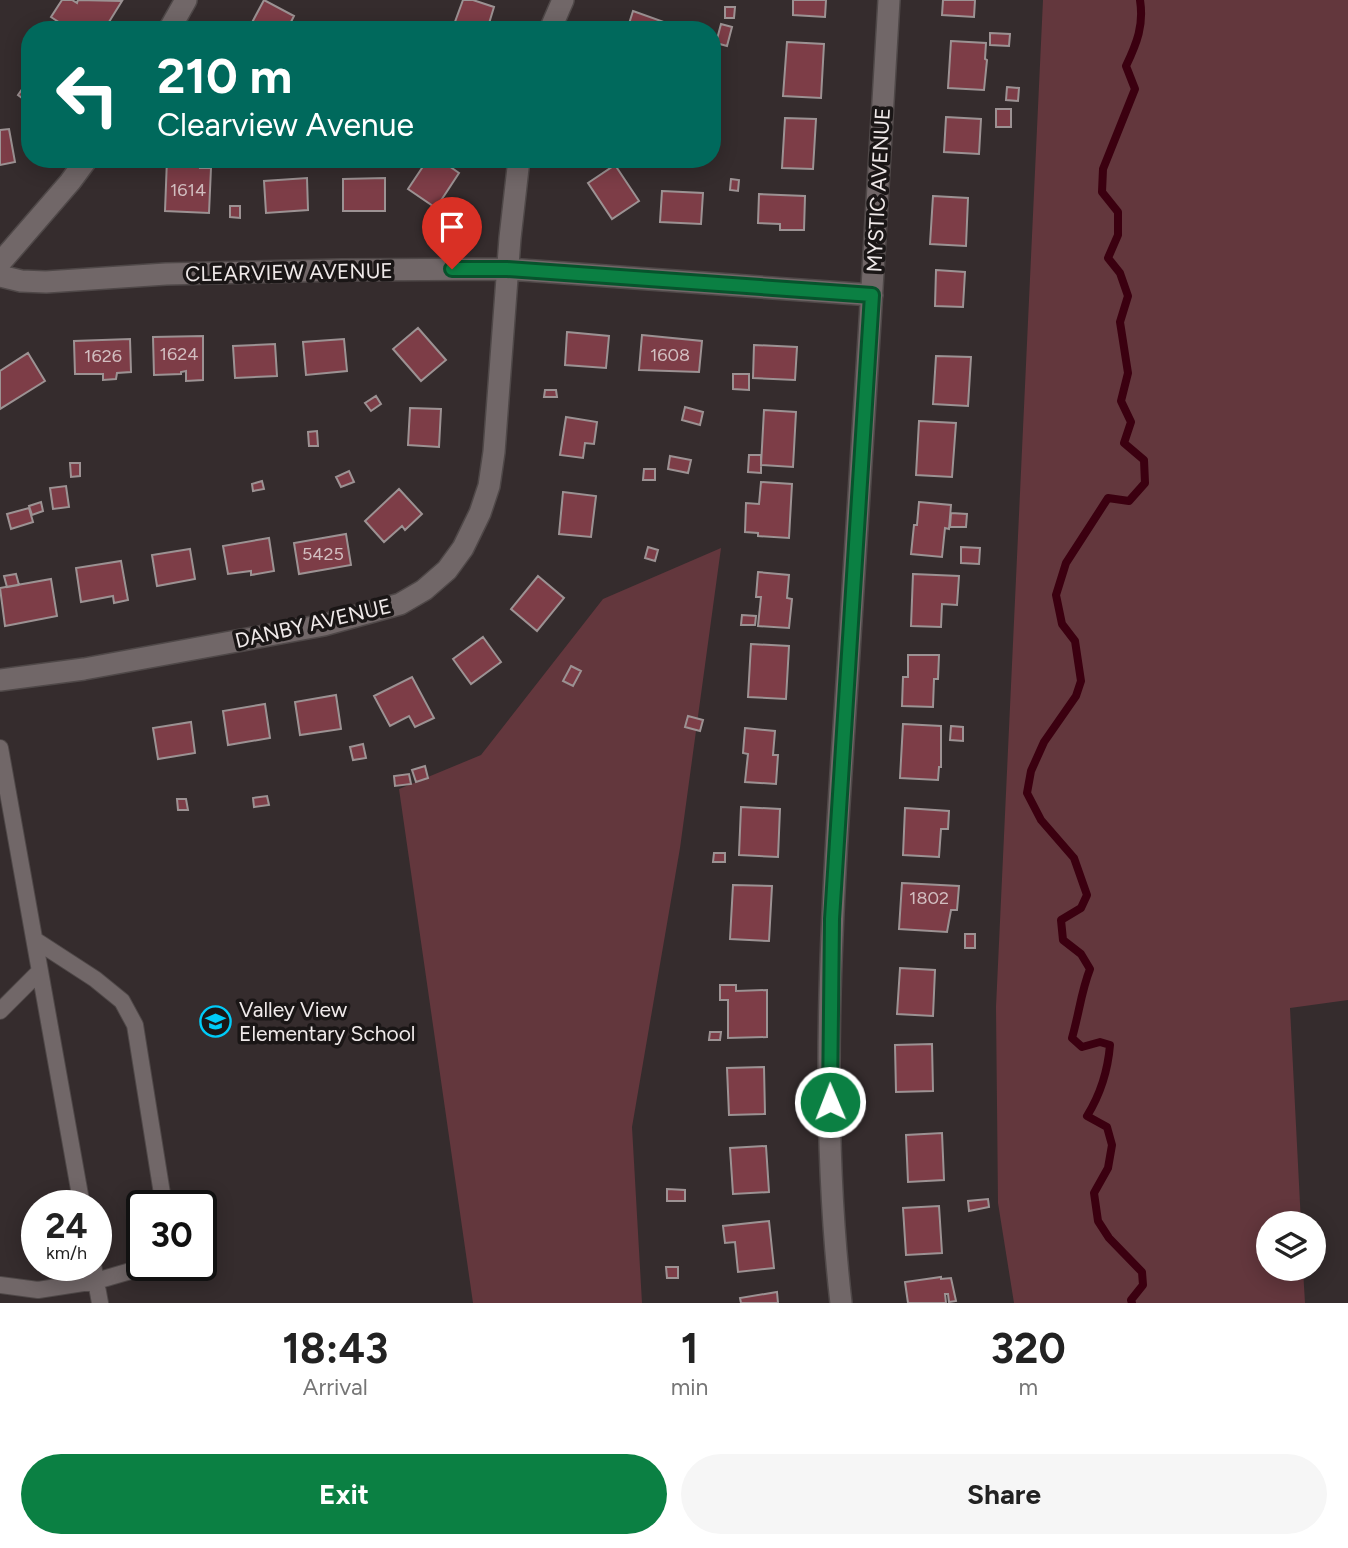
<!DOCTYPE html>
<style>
body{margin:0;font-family:Figtree,sans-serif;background:#f6f6f6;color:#222;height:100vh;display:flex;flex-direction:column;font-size:26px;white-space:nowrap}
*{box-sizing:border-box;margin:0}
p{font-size:23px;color:#767676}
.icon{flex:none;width:38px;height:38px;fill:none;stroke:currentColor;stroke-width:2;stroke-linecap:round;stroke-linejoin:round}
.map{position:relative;height:1303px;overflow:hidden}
.sheet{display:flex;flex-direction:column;background:#fff;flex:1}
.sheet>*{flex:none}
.banner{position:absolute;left:21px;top:21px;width:700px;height:147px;border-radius:28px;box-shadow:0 4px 18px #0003;background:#00695c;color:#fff;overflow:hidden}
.fabs{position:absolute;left:1256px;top:1211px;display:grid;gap:14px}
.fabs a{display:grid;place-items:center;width:70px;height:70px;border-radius:50%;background:#fff;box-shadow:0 4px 18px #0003;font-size:35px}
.speed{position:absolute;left:21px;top:1190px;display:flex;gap:14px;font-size:35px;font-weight:700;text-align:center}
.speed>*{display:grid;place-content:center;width:91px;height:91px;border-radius:50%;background:#fff;box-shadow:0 4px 18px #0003;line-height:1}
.speed small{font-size:18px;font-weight:400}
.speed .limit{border:4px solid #111;border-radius:10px;background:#fff;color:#111}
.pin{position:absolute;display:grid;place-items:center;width:60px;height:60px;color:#fff;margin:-72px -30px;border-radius:50% 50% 50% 0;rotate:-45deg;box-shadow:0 0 7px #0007}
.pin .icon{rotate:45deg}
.me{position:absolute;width:77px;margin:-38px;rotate:359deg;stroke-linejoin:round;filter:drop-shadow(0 0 5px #0008)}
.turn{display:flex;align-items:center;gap:24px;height:147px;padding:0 21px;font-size:32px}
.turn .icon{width:91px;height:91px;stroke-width:2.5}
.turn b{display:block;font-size:49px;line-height:60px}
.eta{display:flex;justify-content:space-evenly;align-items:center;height:119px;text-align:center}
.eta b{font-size:42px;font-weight:700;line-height:49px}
.cta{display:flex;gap:14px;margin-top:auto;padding:14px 21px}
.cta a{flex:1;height:80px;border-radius:42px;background:#0b8043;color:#fff;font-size:28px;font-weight:700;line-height:80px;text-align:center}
.cta a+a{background:#f6f6f6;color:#222}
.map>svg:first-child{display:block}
.green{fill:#63373d}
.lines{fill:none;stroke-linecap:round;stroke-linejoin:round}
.stream{stroke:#3b0010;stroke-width:8}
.building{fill:#7d3d47;stroke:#9c9293;stroke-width:2}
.lane-casing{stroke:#4f4848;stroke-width:18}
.street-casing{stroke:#4f4848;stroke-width:24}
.lane{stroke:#716768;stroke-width:16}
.street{stroke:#716768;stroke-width:21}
.route-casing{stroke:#07532c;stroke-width:18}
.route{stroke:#0b8043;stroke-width:12}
.labels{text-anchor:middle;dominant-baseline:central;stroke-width:7;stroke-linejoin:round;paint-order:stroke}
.number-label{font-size:18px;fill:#d2bec0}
.street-label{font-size:21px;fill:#efe9e9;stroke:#1a1616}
.poi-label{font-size:21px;fill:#efe9e9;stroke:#1a1616;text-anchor:start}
</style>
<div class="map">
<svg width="1348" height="1303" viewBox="0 0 1348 1303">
<rect width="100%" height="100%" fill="#352c2d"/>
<!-- green -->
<path class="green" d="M1043,0H1348V1000L1290,1008L1301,1223H1269V1269H1303L1305,1303H1014L998,1203L996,1007Z
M721,548L680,848L632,1127L642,1303H473L399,789L481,755L603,599Z"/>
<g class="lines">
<!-- stream -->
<path class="stream" d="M1132,1303L1131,1300L1143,1285L1142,1272L1109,1238L1098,1221L1094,1193L1108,1168L1112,1145L1107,1127L1087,1116C1100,1095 1108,1069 1110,1045L1100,1042L1082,1047L1072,1038C1079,1014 1081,992 1090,969L1081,954L1063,940L1061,920L1081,908L1087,895L1074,858L1041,820L1027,793L1031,771L1044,742L1076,696L1081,681L1075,641L1062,624L1056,595L1066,563L1108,498L1129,501L1145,483L1144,460L1124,443L1131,422L1121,401L1128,373L1120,322L1128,296L1120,273L1108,258L1118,235V212L1102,192L1103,169L1135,89L1126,66C1137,43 1144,25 1140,0"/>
</g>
<!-- building -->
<path class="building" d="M62,0H72L77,3L78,0L122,1L104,30H71L51,17Z
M264,0L294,16L287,30H248Z
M463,0H473L494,7L487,30H452Z
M793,0H826L825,17L793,15Z
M943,0H975L974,17L942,15Z
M725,7H735L734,18H725Z
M633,11L664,22L661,30H627Z
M721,24L732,27L727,46L716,43Z
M990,33L1010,34L1009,46L990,45Z
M951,41L986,43L985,59L987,60L984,90L948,88Z
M787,42L824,44L821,98L783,96Z
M30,78V104L18,95Z
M1007,87L1019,88L1018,101L1006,100Z
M996,109H1011V127H996Z
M946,117L981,119L979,154L944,152Z
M785,118L816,119L813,169L782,168Z
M9,129L15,162L0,165V130Z
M167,159H201L200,168H211L209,213L165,211Z
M428,159H439L459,173L436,208L408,189Z
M615,165L639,201L612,219L588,183Z
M307,178L308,210L266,213L264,181Z
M385,178V211H343V179Z
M731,179L739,180L738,191L730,190Z
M662,191L703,193L701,224L660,222Z
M759,194L805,196L804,230H780V224L758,223Z
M933,196L968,198L966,246L930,244Z
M230,206H240V218L230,217Z
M936,270L965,272L963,307L935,306Z
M418,328L446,360L421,381L393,349Z
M567,332L609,336L606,368L565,365Z
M642,335L702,341L699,372L639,370Z
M203,336V380L186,381V371L181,372V374L154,375L153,337Z
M130,339L131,372L117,373L116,379L103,380V374H75L74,341Z
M344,339L347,371L306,375L303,342Z
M275,344L277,376L235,378L233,346Z
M754,345L797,347L795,380L753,378Z
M28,353L45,381L0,409V371Z
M936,356L971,357L968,406L933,404Z
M733,374H749V390L733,389Z
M545,390H556L557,397H544Z
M376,396L381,404L371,411L365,403Z
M685,407L703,412L700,425L682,420Z
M410,408L441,409L439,447L408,445Z
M764,410L796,412L793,467L761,465Z
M566,417L597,422L594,444L585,443L583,458L560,455Z
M919,421L956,423L952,477L916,475Z
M317,431L318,446H309L308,432Z
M749,455H761V473L748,472Z
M670,456L691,460L688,473L668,469Z
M70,463H80V476L71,477Z
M644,469H655V480H643Z
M349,471L354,482L341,487L336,477Z
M262,481L264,489L253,491L252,484Z
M761,482L792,484L789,538L758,536V533L745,532L746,503L759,504Z
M66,486L69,507L53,509L50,488Z
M399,489L422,514L405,530L402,526L384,542L365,521Z
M563,492L596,496L591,537L559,534Z
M41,502L43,511L32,515L29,506Z
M919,502L951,505L949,529L945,528L942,557L911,554L914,525H917Z
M29,508L33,522L11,529L7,514Z
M951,513L967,514L966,527H950Z
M346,534L351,565L299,574L294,543Z
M269,538L274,571L251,575V571L228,574L223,546Z
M648,547L658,550L655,561L645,558Z
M961,547L980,548L979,564L961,563Z
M190,549L195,579L157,586L152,555Z
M121,561L128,600L114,603L113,596L81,602L76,568Z
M758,572L789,575L787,598L792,599L789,628L758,626L761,597H756Z
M16,574L19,585L7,587L4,576Z
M913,574L959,576L957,605L942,604L941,627L911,626Z
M538,576L564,598L537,631L511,609Z
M51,579L57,616L5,626L0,588Z
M742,615L756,616L755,625H741Z
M483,637L501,662L471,684L453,659Z
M751,644L789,646L786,699L748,697Z
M908,655H939L938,679H934L933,707L902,706L903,677H908Z
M571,666L581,671L573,686L563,681Z
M412,677L434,718L415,727L409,716L390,726L374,696Z
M336,695L341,729L300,735L295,702Z
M265,704L270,738L228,745L223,711Z
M688,716L703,720L700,731L685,727Z
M191,722L195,753L158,759L153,728Z
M903,724L941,726V767H939L938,780L900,778Z
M951,726L963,727V741L950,740Z
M745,728L775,731L773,755H778L776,784L745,782L748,754L743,753Z
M363,744L366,758L353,760L350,747Z
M425,766L428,778L416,782L412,770Z
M409,774L411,784L395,786L394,776Z
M267,796L269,805L254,807L253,798Z
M177,799H186L188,810H178Z
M741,807L780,809L778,857L739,855Z
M905,808L949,811L948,829H941L939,857L903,855Z
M714,853H725V862H713Z
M902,883L959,886L957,910H951L947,932L899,929Z
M733,885L772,886L769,941L730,939Z
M965,934H975V948H965Z
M900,968L935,970L933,1016L897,1014Z
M720,985H736V991L767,990V1037L728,1038V1000H720Z
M710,1032H721L720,1040H709Z
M932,1044L933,1091L896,1092L895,1045Z
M764,1067L765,1114L729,1115L727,1068Z
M942,1133L944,1180L908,1182L906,1135Z
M766,1146L769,1192L733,1194L730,1148Z
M667,1189L685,1190V1201H667Z
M988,1199L989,1207L969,1211L968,1201Z
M939,1206L942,1253L906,1255L903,1208Z
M769,1221L774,1268L738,1272L735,1242L725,1243L723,1226Z
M666,1267H678V1278H667Z
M941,1277V1279L951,1278L956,1301L949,1302L948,1294H945L946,1303H908L905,1282Z
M777,1292L778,1303H741L740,1298Z"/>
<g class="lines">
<defs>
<path id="lane" d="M0,748L82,1206
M35,940L95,979L122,1001L135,1025L164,1206
M0,1011L40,971
M93,1265L100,1303
M0,1285L38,1290L96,1281L151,1265"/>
<path id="street" d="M169,30L186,0
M550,30L563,0
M0,263L70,182L87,159
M0,276L21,281L46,282L166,274L341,270L507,269L872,295
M0,680L84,669L324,625L400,604L424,590L447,570L463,548L480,513L489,486L494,452L510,238L519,159
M841,1303C817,1092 834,879 848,668C863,445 876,223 889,0"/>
</defs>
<!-- lane casing -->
<use href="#lane" class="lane-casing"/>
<!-- street casing -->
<use href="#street" class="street-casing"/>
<!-- lane -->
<use href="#lane" class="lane"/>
<!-- street -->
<use href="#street" class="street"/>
</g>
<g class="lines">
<defs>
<path id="route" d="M452,269H507L872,295L832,919L830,1102"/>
</defs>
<!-- route casing -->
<use href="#route" class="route-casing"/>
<!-- route -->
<use href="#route" class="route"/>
</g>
<!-- icons -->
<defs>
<symbol id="school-ring" viewBox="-11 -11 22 22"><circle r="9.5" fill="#1a1616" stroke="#00cbf8" stroke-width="1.5"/><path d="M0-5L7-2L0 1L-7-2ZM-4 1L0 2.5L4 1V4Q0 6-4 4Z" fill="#00cbf8"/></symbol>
</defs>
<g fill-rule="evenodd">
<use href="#school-ring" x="198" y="1004" width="35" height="35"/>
</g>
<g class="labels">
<!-- number labels -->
<g class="number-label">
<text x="188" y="190">1614</text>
<text x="179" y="354">1624</text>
<text x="670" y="355">1608</text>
<text x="103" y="356">1626</text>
<text x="323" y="554">5425</text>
<text x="929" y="898">1802</text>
</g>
<!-- street labels -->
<g class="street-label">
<text transform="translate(878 190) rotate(-87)">MYSTIC AVENUE</text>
<text transform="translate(289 272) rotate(-1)">CLEARVIEW AVENUE</text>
<text transform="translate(313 623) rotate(-13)">DANBY AVENUE</text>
</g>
<!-- poi labels -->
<g class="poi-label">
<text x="239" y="1009">Valley View<tspan x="239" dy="24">Elementary School</tspan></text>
</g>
</g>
</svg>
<div class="fabs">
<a><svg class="icon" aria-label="layers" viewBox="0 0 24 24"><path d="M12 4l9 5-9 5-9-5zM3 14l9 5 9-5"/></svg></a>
</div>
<div class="speed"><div>24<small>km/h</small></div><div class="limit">30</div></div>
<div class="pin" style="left:452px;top:269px;background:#d93025"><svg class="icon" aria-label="arrive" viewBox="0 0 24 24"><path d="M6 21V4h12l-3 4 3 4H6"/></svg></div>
<svg class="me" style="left:830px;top:1102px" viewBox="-20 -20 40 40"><circle r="17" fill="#0b8043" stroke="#fff" stroke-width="3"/><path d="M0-11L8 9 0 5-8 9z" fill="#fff"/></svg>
<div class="banner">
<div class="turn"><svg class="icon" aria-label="left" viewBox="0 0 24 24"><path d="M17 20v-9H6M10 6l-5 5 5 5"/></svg><div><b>210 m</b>Clearview Avenue</div></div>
</div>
</div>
<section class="sheet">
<div class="eta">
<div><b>18:43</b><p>Arrival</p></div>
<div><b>1</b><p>min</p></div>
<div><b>320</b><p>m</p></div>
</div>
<div class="cta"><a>Exit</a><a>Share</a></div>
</section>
